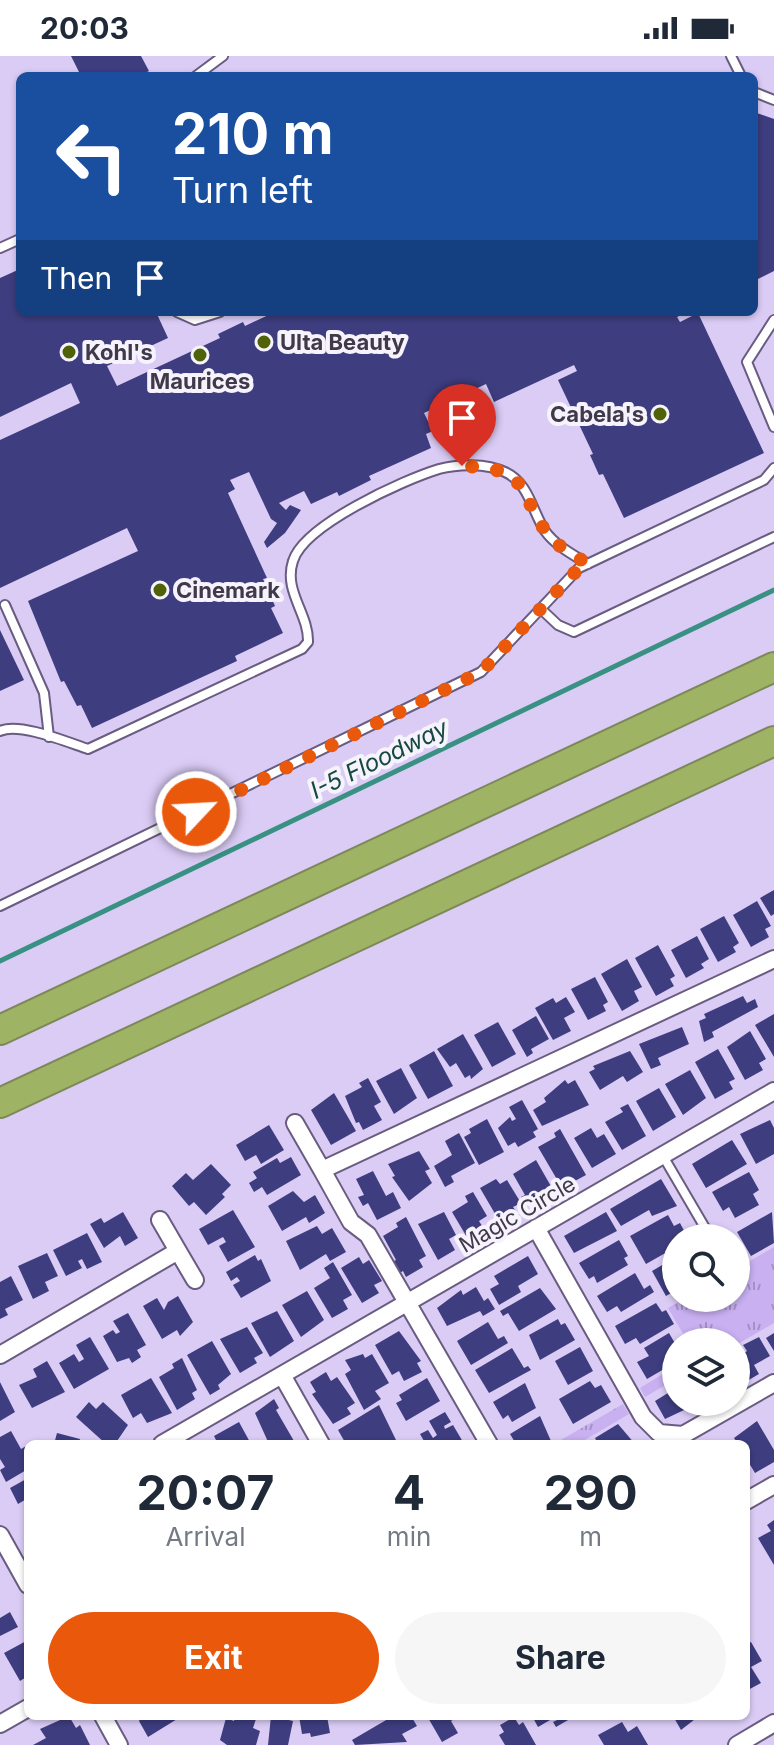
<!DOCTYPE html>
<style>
body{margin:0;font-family:Inter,sans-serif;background:#f6f6f7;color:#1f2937;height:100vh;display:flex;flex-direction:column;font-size:30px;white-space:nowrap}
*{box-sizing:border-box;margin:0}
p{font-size:26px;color:#747a83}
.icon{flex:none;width:44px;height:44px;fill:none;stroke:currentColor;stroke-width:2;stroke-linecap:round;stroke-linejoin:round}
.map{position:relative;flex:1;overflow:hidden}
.drawer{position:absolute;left:24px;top:1384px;width:726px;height:280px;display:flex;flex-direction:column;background:#fff;border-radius:12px;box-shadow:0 2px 6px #0004}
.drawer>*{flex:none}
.hud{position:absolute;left:16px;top:16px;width:742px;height:244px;border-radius:12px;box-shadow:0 2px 6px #0004;background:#1a4fa0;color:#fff;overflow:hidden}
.tools{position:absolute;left:662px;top:1168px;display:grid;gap:16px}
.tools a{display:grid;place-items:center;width:88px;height:88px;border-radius:50%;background:#fff;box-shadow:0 2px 6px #0004;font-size:40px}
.pin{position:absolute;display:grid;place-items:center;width:68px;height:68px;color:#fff;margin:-82px -34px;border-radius:50% 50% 50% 0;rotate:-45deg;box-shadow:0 0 8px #0007}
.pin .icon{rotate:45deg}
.me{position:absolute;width:88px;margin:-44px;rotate:65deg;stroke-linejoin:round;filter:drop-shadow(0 0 6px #0008)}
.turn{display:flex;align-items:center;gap:28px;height:168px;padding:0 24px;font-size:36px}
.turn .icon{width:104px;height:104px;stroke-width:2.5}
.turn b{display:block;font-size:56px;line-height:68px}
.then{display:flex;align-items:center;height:76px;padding:0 24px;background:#0003;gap:16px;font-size:30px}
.eta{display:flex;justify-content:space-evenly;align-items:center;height:136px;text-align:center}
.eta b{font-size:48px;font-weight:700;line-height:56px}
.cta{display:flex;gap:16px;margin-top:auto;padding:16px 24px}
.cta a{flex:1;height:92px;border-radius:48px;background:#ea580c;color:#fff;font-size:32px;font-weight:700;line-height:92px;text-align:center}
.cta a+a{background:#f6f6f7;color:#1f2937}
.status{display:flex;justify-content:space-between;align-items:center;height:56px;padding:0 40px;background:#fff;direction:ltr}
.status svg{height:22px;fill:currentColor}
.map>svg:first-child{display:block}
.grass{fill:url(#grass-tufts)}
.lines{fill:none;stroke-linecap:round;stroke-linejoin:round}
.stream{stroke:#389183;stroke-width:5}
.building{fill:#3e3d7f}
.lane-casing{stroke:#695c80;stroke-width:12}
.street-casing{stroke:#695c80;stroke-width:20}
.highway-casing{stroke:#7d885a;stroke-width:32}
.lane{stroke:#fff;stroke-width:8}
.street{stroke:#fff;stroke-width:16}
.highway{stroke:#9eb363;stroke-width:28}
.route{stroke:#ea580c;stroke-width:14;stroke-dasharray:0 25.2}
.poi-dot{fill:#506208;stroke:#f6f3fc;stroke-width:3}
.labels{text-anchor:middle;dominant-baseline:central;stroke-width:8;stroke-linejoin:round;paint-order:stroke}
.poi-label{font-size:22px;font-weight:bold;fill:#3f394a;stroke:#f6f3fc;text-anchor:start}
.street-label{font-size:22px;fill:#3f394a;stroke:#f6f3fc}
.water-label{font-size:24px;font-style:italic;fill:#154941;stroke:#f6f3fc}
</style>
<div class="status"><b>20:03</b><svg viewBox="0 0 49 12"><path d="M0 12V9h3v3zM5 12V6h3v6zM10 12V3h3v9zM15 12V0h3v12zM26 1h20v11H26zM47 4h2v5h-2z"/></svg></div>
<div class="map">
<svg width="774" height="1689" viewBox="0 0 774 1689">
<defs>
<pattern id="grass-tufts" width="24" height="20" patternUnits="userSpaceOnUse" patternTransform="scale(2)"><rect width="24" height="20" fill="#c8b0f1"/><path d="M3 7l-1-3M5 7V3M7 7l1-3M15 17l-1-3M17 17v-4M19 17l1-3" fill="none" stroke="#a490c5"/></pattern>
</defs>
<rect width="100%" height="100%" fill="#dbccf6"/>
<!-- grass -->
<path class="grass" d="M774,1191V1267L736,1289L688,1286L668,1252L685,1242H736V1213Z
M676,1310V1323L645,1341L640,1332Z
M623,1348L629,1358L578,1388H554Z"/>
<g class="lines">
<!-- stream -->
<path class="stream" d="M0,905L774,534"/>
</g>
<!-- building -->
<path class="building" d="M71,0H141L149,15L139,20H81Z
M754,56L774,63V215L754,225Z
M20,213V256H156L168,282L107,310L117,330L220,282L218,278L243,266L245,270L275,256H688L677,261L680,266L698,257L764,397L624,462L603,418L599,419L590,399L593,398L558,324L577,315L574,309L494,346L486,328L424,357L433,375L426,378L431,392L369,420L371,424L339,440L337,436L311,448L304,435L279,447L286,454L290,449L301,454L285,477L267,492L264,486L277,467L271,463L249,416L230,424L235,433L228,437L267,522L263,523L275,550L271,552L283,577L235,600L237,605L92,672L81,649L77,650L64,625L61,626L28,545L138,495L127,472L0,532V384L80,347L71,327L0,361V222Z
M0,574L24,624L0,635Z
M774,834V858L771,860L760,842Z
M757,845L771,870L765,873L769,881L751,891L733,859Z
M724,860L739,887L733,891L736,896L718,906L700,873Z
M697,880L709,903L701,908L704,912L686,922L671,894Z
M658,889L675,920L670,923L674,930L656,940L635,902Z
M627,903L642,931L634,935L639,945L622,955L601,918Z
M595,921L608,946L603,949L606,955L588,964L571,933Z
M743,940L747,947L755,943L758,951L712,976L714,981L704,986L699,965L706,962L704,958Z
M566,941L575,956L564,962L571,975L553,984L535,952L553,942L556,947Z
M774,958V1001L755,969Z
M536,960L549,983L531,993L533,997L527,1001L512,974Z
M498,966L516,998L492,1011L474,979Z
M682,971L689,988L658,1002L661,1009L651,1013L639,988Z
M750,975L766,1003L759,1007L763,1014L745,1024L727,991Z
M463,978L483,1013L471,1023L470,1019L465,1022L456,1007L450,1011L437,993Z
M718,993L735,1023L729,1026L733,1033L715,1043L695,1006Z
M434,995L453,1030L428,1043L409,1009Z
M630,995L643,1016L627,1026L623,1020L600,1034L589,1016L595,1013L593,1010Z
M401,1012L417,1042L394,1058L376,1025Z
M690,1014L706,1042L683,1059L665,1028Z
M368,1022L381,1046L374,1050L382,1064L363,1074L359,1066L356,1067L345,1040L362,1031L359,1027Z
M565,1024L568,1028L575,1024L589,1049L542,1070L533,1054L546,1046L544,1042Z
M659,1032L676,1061L653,1075L636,1045Z
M334,1037L356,1075L331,1089L311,1054Z
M522,1044L538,1073L533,1076L536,1081L518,1091L515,1086L508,1090L498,1072L510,1061L512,1065L516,1063L509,1051Z
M628,1048L646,1080L622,1094L605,1066L623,1056L620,1052Z
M487,1063L504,1096L479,1109L464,1081L471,1077L469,1073Z
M770,1064L774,1072V1098L756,1108L740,1078Z
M269,1069L284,1094L261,1108L256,1099L245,1105L236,1089Z
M591,1072L597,1082L604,1078L616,1098L592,1112L574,1082Z
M560,1073L586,1119L562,1132L538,1091L556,1081L554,1077Z
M459,1077L475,1107L451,1120L454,1126L445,1131L434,1110L452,1099L445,1085Z
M732,1084L747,1108L706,1132L692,1108Z
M419,1095L430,1113L425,1115L432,1127L409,1145L392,1121L395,1120L388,1108Z
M291,1101L301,1119L267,1139L262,1131L254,1136L249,1127L257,1122L253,1116L277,1102L280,1107Z
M536,1104L552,1132L545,1136L548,1140L531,1150L528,1146L525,1148L521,1141L525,1139L513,1118Z
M211,1108L231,1129L222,1138L225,1141L206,1159L194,1146L189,1150L172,1130L186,1117L193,1124Z
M373,1115L386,1140L393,1136L401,1152L377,1164L368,1147L363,1150L358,1141L364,1139L356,1123Z
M749,1116L759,1134L753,1138L759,1149L735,1162L729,1151L723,1155L712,1136Z
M496,1123L500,1128L507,1124L521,1147L513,1151L518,1158L501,1168L480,1132Z
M661,1123L677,1150L652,1160L649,1154L621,1170L610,1153Z
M293,1135L304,1146L315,1139L325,1157L309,1167L306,1161L282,1175L268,1150Z
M473,1136L487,1160L479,1165L484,1173L468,1183L452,1156L468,1146L465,1140Z
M233,1154L255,1191L228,1206L219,1190L226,1186L223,1181L208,1189L199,1173Z
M123,1156L138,1182L125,1190L120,1180L104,1192L90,1168L101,1162L104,1167Z
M444,1156L456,1179L449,1183L455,1194L438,1204L418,1168Z
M606,1156L617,1175L574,1197L564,1180Z
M772,1156L774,1187L751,1200L737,1176Z
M668,1159L674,1170L680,1167L688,1182H676V1191L646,1208L630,1180Z
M406,1161L426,1200L419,1204L423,1211L406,1221L403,1215L398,1218L392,1206L396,1204L383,1180L398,1171L396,1167Z
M317,1170L322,1178L332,1172L346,1196L330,1205L326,1198L300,1214L286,1185Z
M87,1177L102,1206L87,1213L82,1203L78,1205L82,1212L66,1220L53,1194Z
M619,1184L628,1200L624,1202L628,1209L597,1227L594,1220L589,1223L579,1207Z
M47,1197L58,1220L45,1226L49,1235L33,1243L18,1210Z
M255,1199L258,1205L261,1203L271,1225L241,1242L233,1229L240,1225L237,1221L231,1225L226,1216Z
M528,1200L538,1218L518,1230L521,1236L499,1249L490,1233L499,1228L494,1220Z
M359,1201L363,1208L369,1204L382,1225L374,1229L379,1237L362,1247L341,1212Z
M676,1201V1234L666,1240L652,1215Z
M333,1206L352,1239L343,1244L348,1253L332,1262L314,1232L330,1222L324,1212Z
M635,1217L644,1233L650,1229L654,1236L621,1256L617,1250L607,1256L597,1240Z
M11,1220L23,1244L5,1253L8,1259L0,1263V1226Z
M476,1231L484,1245L488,1242L495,1253L483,1260L480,1255L447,1270L437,1252L461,1234L463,1239Z
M540,1232L556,1253L519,1275L508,1257L503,1260L500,1255Z
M307,1235L324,1264L301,1281L282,1249Z
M178,1240L193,1266L180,1280L177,1274L162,1283L143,1250L157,1242L164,1254L168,1246Z
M656,1247L662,1256L666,1254L674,1268L640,1288L636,1282L625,1288L615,1270Z
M277,1255L294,1285L270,1301L251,1267Z
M128,1257L146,1289L137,1294L141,1301L132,1307L129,1302L117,1306L103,1280L113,1274L116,1278L120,1276L113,1265Z
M558,1263L561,1269L565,1267L575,1284L540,1304L529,1279Z
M488,1266L498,1283L504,1280L508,1287L471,1309L457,1285Z
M247,1271L263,1297L254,1302L257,1307L240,1317L220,1283Z
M399,1275L421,1305L417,1307L422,1316L404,1325L399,1315L392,1319L375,1289Z
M669,1277L676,1289V1306L647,1323L637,1306L649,1300L644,1292Z
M774,1277V1295L766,1282Z
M90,1281L109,1313L74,1333L59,1307L74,1298L79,1306L84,1303L76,1289Z
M759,1281L770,1300L754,1309L759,1318L747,1325L744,1320L736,1325V1290L741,1299L747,1295L743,1289Z
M212,1285L231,1318L218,1329L220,1333L210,1339L187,1299Z
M580,1291L593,1315L568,1329L555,1305Z
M512,1292L524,1312L528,1310L531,1314L489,1337L475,1314Z
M363,1298L365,1302L372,1298L389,1327L375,1335L381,1343L364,1354L345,1318L351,1314L345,1304Z
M182,1302L197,1334L192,1337L195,1343L177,1354L159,1321L174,1312L172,1308Z
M47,1305L65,1336L32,1352L19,1329L37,1321L33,1313Z
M326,1316L331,1325L337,1321L355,1347L347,1352L351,1358L333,1368L312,1338L316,1336L310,1326Z
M151,1322L172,1357L147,1367L141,1357L133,1362L121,1339Z
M427,1322L440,1345L406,1365L396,1347L402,1344L399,1339Z
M590,1325L595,1332L601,1329L611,1346L573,1368L559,1343Z
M0,1326L15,1356L0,1365Z
M525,1327L536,1352L512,1366L508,1359L503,1363L493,1346Z
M675,1327L676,1346H701L665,1363L655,1345L668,1337L665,1332Z
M274,1343L279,1352L276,1354L294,1385L288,1388H269L255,1357Z
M89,1346L96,1353L103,1346L128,1369L115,1388H106L76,1361Z
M379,1349L396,1384L389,1388H346L338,1374Z
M445,1356L451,1366L444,1370L445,1373L453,1369L463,1386L419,1388L424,1385L420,1378L428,1374L433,1382L437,1379L429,1365Z
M540,1360L551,1385L545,1388H516L510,1378Z
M757,1365L774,1394V1406L755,1417L746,1402V1388H738L734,1382Z
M239,1366L251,1388H218L214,1380Z
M618,1368L635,1388H598L595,1382Z
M11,1375L21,1393L28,1389V1413L6,1426L0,1414L5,1411L0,1403V1381Z
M57,1377L80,1383L79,1388H54Z
M28,1422V1442L18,1448L10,1432Z
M774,1464V1509L758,1482L771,1475L767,1469Z
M10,1556L18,1571L0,1580V1562Z
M28,1584V1620L20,1625L4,1597Z
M751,1586L762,1605L751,1611L761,1627L746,1635V1588Z
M69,1660L76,1672L80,1669L90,1689H33L46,1682L40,1673Z
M142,1660H182L148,1681L139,1665Z
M235,1660H257L253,1672L260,1675L256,1689H227L220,1684L226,1662L234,1665Z
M271,1660L293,1665L288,1689H268Z
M299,1660H327L330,1677L311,1681L310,1677L302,1678Z
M393,1660H411L417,1670L402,1678L407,1686L355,1689L352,1684Z
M427,1660H459L451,1665L458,1677L442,1686Z
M532,1660H575L556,1671L553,1666L559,1663L557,1660L538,1671Z
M673,1660H699L681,1674Z
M514,1661L519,1669L523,1666L536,1689H505L499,1679L504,1676L500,1669Z
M622,1666L628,1676L637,1670L648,1689H604L598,1679Z"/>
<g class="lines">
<defs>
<path id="lane" d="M731,0L741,20
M196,20L223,0
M754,36L774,44
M0,192L20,183
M177,256L195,264L220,256
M774,264L747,306L774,371
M5,549L44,637L49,681
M541,553L558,569L574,576L774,481
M0,675C19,666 67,686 88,693L302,593L308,586C309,558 283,535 293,505C304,469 403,424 439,413C458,408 486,407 505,416C529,427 532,455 545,475C556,490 572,498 588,508
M0,850L481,616L579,512L764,424L774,412
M663,1100L711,1182"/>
<path id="street" d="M295,1067L322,1114
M160,1164L178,1195
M536,1172L643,1361L659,1377L683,1379L774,1327
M0,1299L178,1195L195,1224
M282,1319L321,1388
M162,1388L774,1035
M489,1388L368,1179L351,1166L322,1114L774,903
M746,1445L774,1429
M0,1479L28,1529
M103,1660L119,1689
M0,1668L28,1652
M737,1689L774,1667"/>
<path id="highway" d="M0,974L774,611
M0,1047L774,685"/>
</defs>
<!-- lane casing -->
<use href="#lane" class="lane-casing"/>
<!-- street casing -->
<use href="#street" class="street-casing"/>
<!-- highway casing -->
<use href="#highway" class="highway-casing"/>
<!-- lane -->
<use href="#lane" class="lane"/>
<!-- street -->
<use href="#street" class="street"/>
<!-- highway -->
<use href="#highway" class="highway"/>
</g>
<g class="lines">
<!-- route -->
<path class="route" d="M196,756L481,616L579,512L588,508C572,498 554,489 544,473C515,426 526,413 462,410"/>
</g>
<!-- markers -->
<g class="poi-dot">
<circle cx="264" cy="286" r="8"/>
<circle cx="69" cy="296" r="8"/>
<circle cx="200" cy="299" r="8"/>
<circle cx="660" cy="358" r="8"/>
<circle cx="160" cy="534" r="8"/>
</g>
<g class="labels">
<!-- poi labels -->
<g class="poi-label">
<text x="280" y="286">Ulta Beauty</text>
<text x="85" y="296">Kohl's</text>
<text x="200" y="325" text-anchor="middle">Maurices</text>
<text x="644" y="358" text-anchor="end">Cabela's</text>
<text x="176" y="534">Cinemark</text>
</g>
<!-- street labels -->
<g class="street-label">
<text transform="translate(517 1158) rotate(-30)">Magic Circle</text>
</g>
<!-- water labels -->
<g class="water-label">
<text transform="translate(379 703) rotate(-26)">I-5 Floodway</text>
</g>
</g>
</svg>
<div class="tools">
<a><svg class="icon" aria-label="search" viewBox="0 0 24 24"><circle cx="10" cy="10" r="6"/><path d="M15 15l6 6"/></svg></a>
<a><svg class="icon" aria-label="layers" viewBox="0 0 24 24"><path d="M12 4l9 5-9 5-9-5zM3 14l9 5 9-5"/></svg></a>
</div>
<div class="pin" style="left:462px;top:410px;background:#d93025"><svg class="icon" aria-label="arrive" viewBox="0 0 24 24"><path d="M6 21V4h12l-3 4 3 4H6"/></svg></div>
<svg class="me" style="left:196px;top:756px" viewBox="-20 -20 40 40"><circle r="17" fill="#ea580c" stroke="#fff" stroke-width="3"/><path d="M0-11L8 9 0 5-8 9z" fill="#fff"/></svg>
<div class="hud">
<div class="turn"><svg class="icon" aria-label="left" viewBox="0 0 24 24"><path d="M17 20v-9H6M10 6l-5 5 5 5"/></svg><div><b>210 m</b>Turn left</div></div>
<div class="then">Then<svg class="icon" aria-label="arrive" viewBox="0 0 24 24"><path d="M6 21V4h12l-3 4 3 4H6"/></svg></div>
</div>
<section class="drawer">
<div class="eta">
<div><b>20:07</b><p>Arrival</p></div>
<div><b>4</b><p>min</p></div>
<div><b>290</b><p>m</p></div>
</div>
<div class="cta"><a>Exit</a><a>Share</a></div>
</section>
</div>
